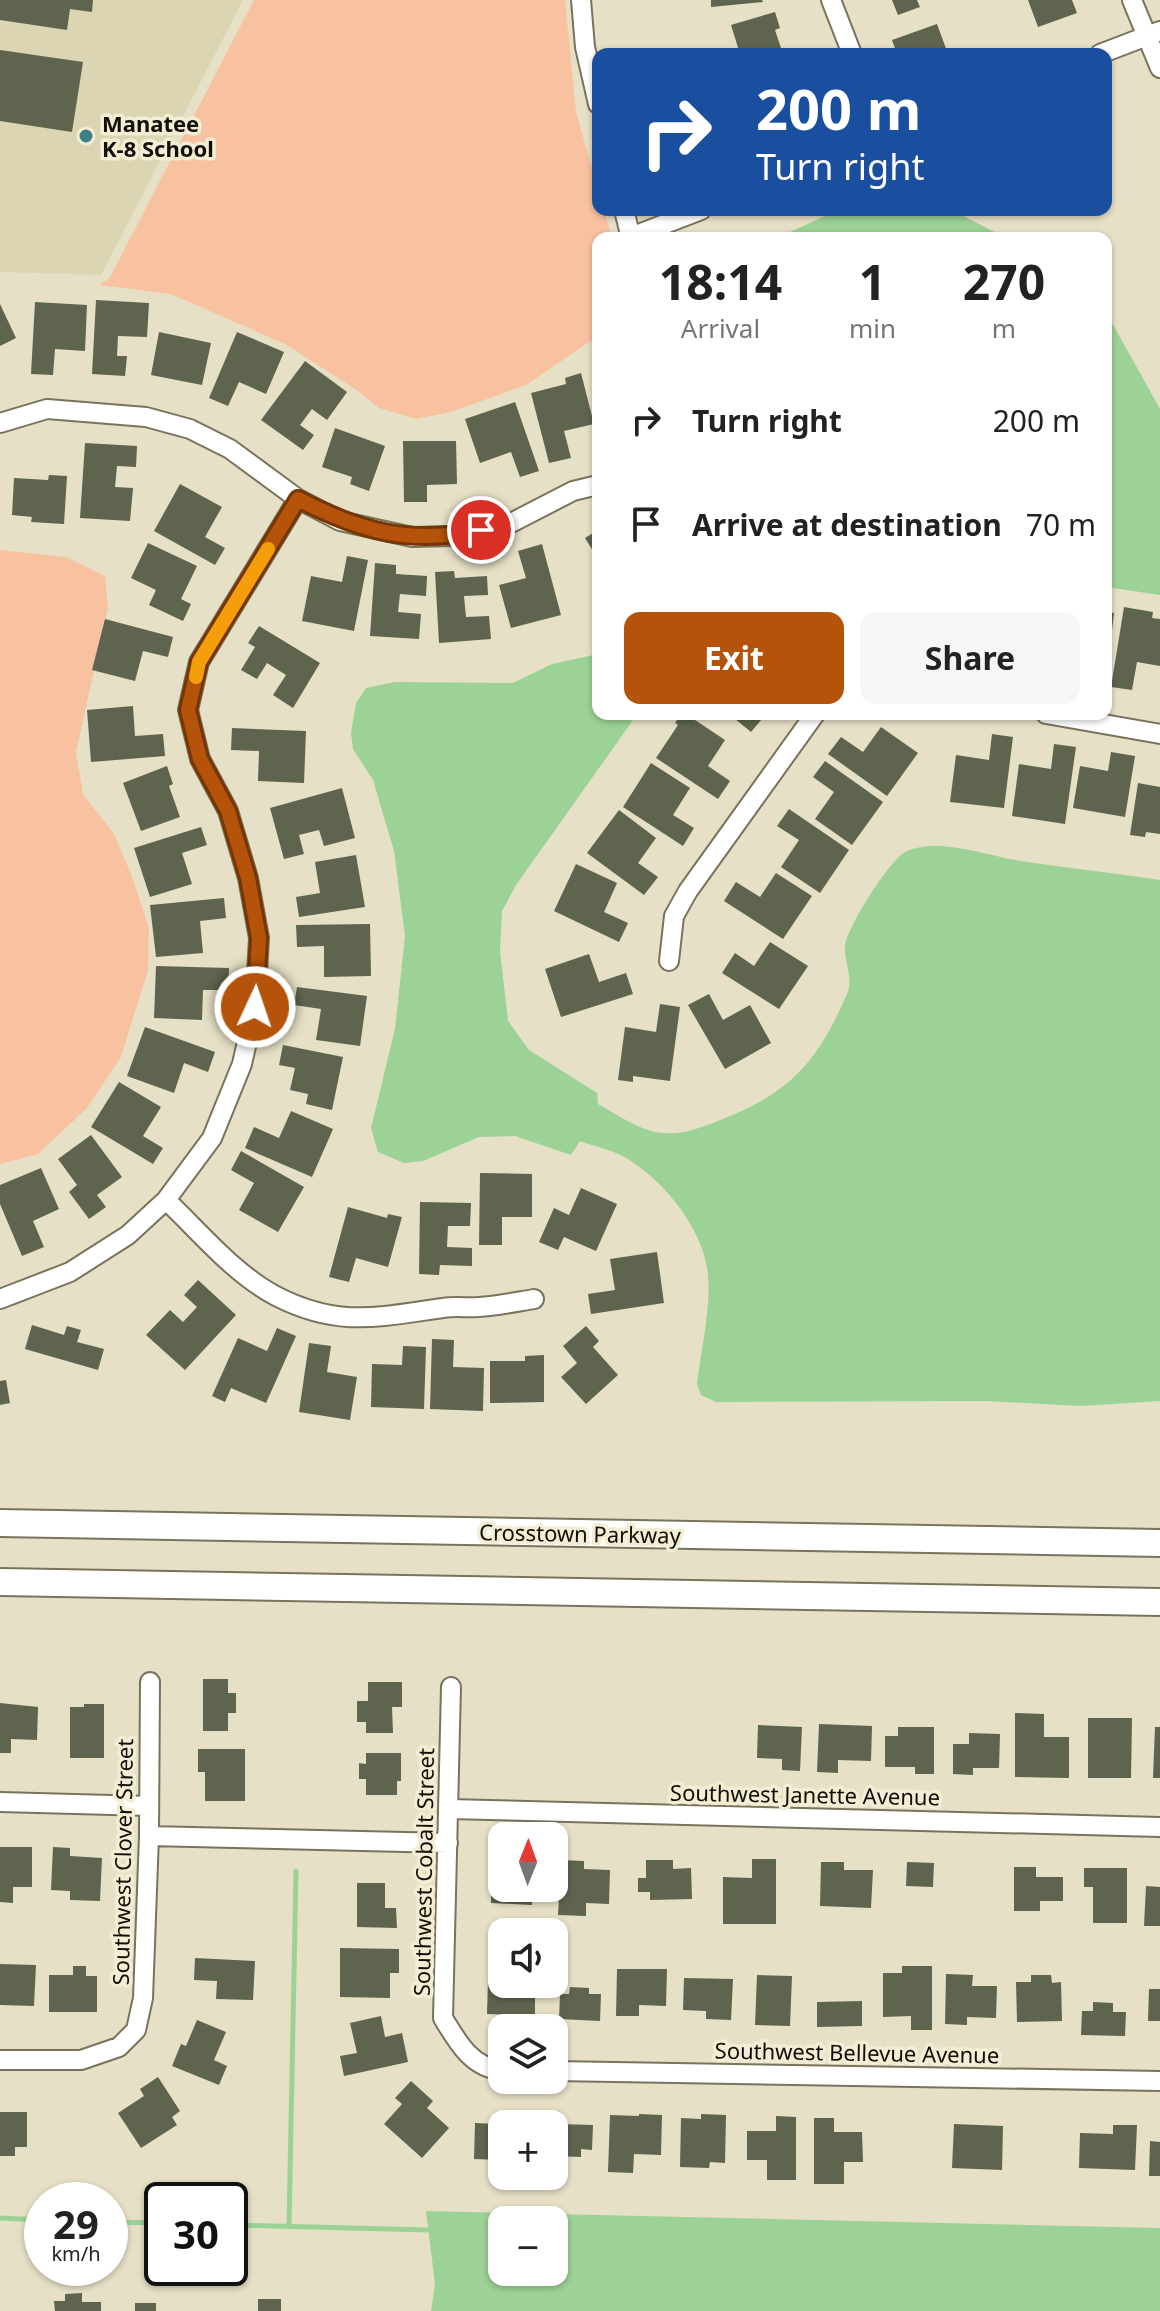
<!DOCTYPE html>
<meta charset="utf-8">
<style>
body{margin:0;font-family:"Noto Sans",sans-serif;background:#f6f6f6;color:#222;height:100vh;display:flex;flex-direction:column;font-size:30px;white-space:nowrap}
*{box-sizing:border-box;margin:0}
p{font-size:26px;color:#767676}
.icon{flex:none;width:44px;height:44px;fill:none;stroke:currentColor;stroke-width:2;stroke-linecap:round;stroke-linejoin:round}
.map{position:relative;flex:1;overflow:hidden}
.side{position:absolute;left:592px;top:232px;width:520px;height:488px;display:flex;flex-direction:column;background:#fff;border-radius:16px;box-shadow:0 2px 6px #0004}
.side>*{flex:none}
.banner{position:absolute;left:592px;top:48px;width:520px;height:168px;border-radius:16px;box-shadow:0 2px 6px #0004;background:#1a4fa0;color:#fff;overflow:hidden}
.needle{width:52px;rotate:1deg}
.controls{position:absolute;left:488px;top:1822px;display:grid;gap:16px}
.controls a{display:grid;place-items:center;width:80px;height:80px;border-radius:16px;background:#fff;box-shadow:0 2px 6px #0004;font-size:40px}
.speed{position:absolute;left:24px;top:2182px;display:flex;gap:16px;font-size:40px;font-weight:700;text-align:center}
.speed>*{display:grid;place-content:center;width:104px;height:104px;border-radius:50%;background:#fff;box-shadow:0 2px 6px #0004;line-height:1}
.speed small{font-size:20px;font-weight:400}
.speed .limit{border:4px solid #111;border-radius:12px;background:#fff;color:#111}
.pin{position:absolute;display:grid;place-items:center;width:68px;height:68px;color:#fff;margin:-34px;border:4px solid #fff;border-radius:50%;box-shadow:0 2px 8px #0007}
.me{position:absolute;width:88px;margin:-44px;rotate:3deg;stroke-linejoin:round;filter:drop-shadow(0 0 6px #0008)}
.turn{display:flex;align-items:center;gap:28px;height:168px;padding:0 32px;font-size:36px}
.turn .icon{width:104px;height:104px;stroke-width:2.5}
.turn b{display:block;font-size:56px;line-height:68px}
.eta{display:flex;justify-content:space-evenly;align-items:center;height:136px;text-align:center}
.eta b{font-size:48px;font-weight:700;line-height:56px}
.primary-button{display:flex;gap:16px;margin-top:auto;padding:16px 32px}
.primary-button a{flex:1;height:92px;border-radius:16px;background:#b45309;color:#fff;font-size:32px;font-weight:700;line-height:92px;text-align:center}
.primary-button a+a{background:#f6f6f6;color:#222}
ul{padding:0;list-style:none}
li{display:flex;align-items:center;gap:24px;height:104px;padding:0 32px}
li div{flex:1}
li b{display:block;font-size:30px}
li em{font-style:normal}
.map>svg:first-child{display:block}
.built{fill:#dcd5b3}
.green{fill:#f8c2a1}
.water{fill:#9cd295;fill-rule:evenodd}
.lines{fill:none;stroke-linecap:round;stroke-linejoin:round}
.stream{stroke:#9cd295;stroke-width:5}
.building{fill:#5e644d}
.minor-casing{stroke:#79735c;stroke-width:22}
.secondary-casing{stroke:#79735c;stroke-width:30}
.minor{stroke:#fff;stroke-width:18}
.secondary{stroke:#fff;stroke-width:26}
.route-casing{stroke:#753606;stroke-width:20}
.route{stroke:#b45309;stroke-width:14}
.slow{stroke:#f59e0b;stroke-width:14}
.poi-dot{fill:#3a808b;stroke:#f3edd3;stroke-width:3}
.labels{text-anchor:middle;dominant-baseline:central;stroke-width:7;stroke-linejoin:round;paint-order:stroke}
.poi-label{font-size:22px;font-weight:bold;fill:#110f07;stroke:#f3edd3;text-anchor:start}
.street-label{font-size:22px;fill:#110f07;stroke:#f3edd3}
</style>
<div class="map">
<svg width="1160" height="2311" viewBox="0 0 1160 2311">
<rect width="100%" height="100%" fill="#e6e0c6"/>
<!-- built -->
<path class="built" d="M0,0H243L101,275L0,272Z"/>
<!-- green -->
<path class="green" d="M254,0H565L576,112L598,189V210H604L612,238H598V330L592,340L526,385L451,412L416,419L379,408L358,391L285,344L171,294L99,285L109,279Z
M0,550L66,557L105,576L108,608L76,752L83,794L114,834L131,874L149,928L148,970L121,1057L87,1108L38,1154L0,1164Z"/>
<!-- water -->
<path class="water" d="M838,210H952L1006,238H777Z
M1106,312L1160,409V595L1106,587Z
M598,654V714H634L631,723L516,885L502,911L500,951L508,1021L529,1050L597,1093L598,1104C618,1115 641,1132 664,1133C685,1135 704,1126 723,1119C791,1092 818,1061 847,994C854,979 844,962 845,946C847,928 890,858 907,851C938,837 989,856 1021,861C1067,868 1114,873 1160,880V1401L1081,1406L985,1401L716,1402L701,1395L697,1384C701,1349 711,1310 708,1274C703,1229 667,1185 631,1161C617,1151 596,1147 580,1141L571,1155L515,1136L479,1137L423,1161L404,1163L378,1152L371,1128L395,1029L405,936L394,851L373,780L353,749L351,733L356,703L366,688L395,682L513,683L552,664Z
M426,2211L1160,2228V2311H431L435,2284ZM502,2220H554V2272H502Z"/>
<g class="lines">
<!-- stream -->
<path class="stream" d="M0,2218L42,2220
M110,2222L162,2223
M230,2225L427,2230
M289,2227L296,1871"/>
</g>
<!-- building -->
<path class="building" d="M0,0H93L92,12L70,9L67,30L0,20Z
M711,0H762L763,2L711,7Z
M892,0H917L920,7L898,15Z
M1028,0H1072L1077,13L1038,27Z
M775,12L780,28L775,30L783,54H740L731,25Z
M937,24L948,54H897L892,40Z
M0,50L83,62L72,132L0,121Z
M96,300L149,303L147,337L118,336L117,356H127L125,376L92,374Z
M35,302L87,305L85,351L55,349L53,375L31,374Z
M0,304L16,338L0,346Z
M159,332L211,343L202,385L151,375Z
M237,332L284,352L266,394L239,382L228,406L209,398Z
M305,361L347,392L327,420L312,409L300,425L314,435L303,450L261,420Z
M581,373L594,424L564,431L571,458L549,463L531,393L566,384L565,378Z
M515,402L539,471L520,477L511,452L480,463L465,419Z
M335,428L385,446L369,491L350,484L352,477L322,467Z
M403,441H456L457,484L427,485V502H404Z
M85,443L137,446L136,467L117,466L115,487L133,488L130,521L80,518Z
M49,475L67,476L64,524L31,522L32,517L12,515L14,478L48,480Z
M180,484L222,507L205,537L225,548L215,565L154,531Z
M598,530V559L585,538Z
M148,543L197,566L181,599L191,604L183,621L149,605L156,590L131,578Z
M542,544L561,615L511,628L499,585L526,578L518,551Z
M347,556L368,560L354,631L302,621L311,576L342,582Z
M375,563L396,565V574L427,576L426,596L400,594L398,612L421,614L419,639L370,636Z
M454,571L455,578L487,576L488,595L464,596L466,617L489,616L491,639L439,643L435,572Z
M1124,607L1153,612L1152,618L1160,619V666L1137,662L1132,690L1111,687Z
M1106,612L1114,613L1108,664H1106Z
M105,619L173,637L168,657L143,651L135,681L92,670Z
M259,626L320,663L293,708L273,695L286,675L267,663L257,679L241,670L255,647L248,643Z
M133,706L135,736L163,734L165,756L91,762L87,710Z
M681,714H686L725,740L708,766L730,781L718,799L656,758L678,725L675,723Z
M729,714H766L751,732Z
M881,727L918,753L887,796L828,754L841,737L863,752Z
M232,728L306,731L304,783L258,781L259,751L231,750Z
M992,734L1013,737L1004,808L950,802L956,755L989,760Z
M1054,744L1076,747L1065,824L1012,816L1019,764L1051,769Z
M1111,752L1135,756L1125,817L1073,808L1080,766L1108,771Z
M825,761L883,802L852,845L815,819L834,792L813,777Z
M651,763L690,788L673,815L694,828L683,846L623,807Z
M167,766L173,784L169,786L180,817L141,831L123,783Z
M1138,783L1160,787V834L1146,832L1145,837L1130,835Z
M342,788L355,838L324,846L319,830L299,835L304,854L284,859L270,808Z
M789,809L849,850L820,893L781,867L799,840L777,826Z
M619,810L656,838L638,863L658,877L644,895L587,853Z
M201,827L207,845L182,853L192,884L150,897L134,848Z
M356,855L365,907L299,917L296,897L320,893L315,862Z
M576,864L617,883L604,912L628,923L619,942L554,911Z
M776,873L812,896L783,939L724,901L736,882L760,897Z
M224,898L226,918L200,921L203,953L156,957L150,905Z
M370,924L371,976L324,977V946L297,947L296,925Z
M770,942L808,966L779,1009L722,973L735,953L754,966Z
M589,954L599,982L626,973L633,994L561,1017L545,969Z
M156,966L229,968L228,990H203L202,1020L154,1018Z
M297,987L367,996L360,1046L316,1040L321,1009L294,1005Z
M709,994L723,1020L750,1005L771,1043L725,1069L688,1005Z
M660,1004L680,1007L670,1081L633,1076V1082L618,1080L625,1027L656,1032Z
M145,1027L215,1052L208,1072L184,1063L174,1093L127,1076Z
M283,1045L343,1057L332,1110L306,1104L308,1094L290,1090L295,1068L279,1065Z
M119,1082L161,1107L143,1136L163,1148L153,1164L91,1127Z
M291,1111L333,1129L312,1177L245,1148L254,1127L279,1138Z
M91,1135L122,1177L97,1195L106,1207L89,1219L69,1192L77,1185L58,1159Z
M241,1151L304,1187L278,1232L239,1210L254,1183L231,1170Z
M41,1168L59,1209L33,1221L44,1247L22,1256L0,1204V1185Z
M480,1173L532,1174V1217H502V1245H479Z
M581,1188L617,1204L596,1251L564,1237L558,1250L539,1242L554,1208L569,1215Z
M420,1202L471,1203L470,1226H448L447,1247L472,1248V1266L440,1265L439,1275L419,1274Z
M348,1207L387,1218L388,1214L402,1217L388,1267L356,1258L349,1282L329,1277Z
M657,1252L664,1303L591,1314L588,1294L615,1290L610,1259Z
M198,1280L236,1315L185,1370L146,1335L170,1310L183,1322L197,1307L184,1295Z
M32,1325L64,1335L67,1326L81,1330L77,1342L104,1349L98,1370L25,1349Z
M586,1326L599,1341L593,1347L618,1375L586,1404L561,1377L577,1363L563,1346Z
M277,1328L296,1336L266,1403L231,1388L225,1402L212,1396L238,1338L267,1351Z
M432,1339L454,1340L453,1367L484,1368L483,1411L430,1409Z
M309,1343L331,1346L327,1372L357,1377L350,1420L299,1412Z
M403,1346L426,1347L424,1409L371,1407L372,1364L402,1365Z
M544,1355V1402L490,1403V1361H525V1356Z
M6,1380L10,1403L0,1405V1381Z
M203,1679H228V1693H236V1713H228V1731H203Z
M368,1682H402V1707H392L393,1733H366V1722H357V1701H368Z
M0,1703L38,1707L37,1740L11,1739V1753H0Z
M84,1704H104V1758H70V1707H84Z
M1015,1713L1044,1714V1737H1069V1778L1015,1777Z
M1088,1718H1132L1131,1778H1088Z
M819,1724L872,1726L871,1761L838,1760V1773L817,1772Z
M758,1725L802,1727L800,1771L782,1770V1759L757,1758Z
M898,1727H934V1774H915V1767H885V1736H898Z
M1155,1727H1160V1778H1153Z
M969,1733L1000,1734L999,1768H973V1775L953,1774V1744H969Z
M198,1749H245V1801H205V1772H198Z
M366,1753H401V1781H397V1795H366V1779H359V1763L366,1764Z
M0,1847H32V1887H13V1903L0,1902Z
M53,1847L70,1848V1856L102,1858L100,1901L70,1900V1891L51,1890Z
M499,1856H502V1888H532V1905L491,1903V1888H498Z
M752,1859H776V1924H723V1877L752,1878Z
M561,1860L584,1861V1869L610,1870L609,1904L586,1903V1916L558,1915Z
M646,1860H673V1869L691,1868L692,1899L650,1900V1892H638V1878H646Z
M821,1862H844V1870H873L871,1908L820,1906Z
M907,1862L934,1863L933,1887L906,1886Z
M1014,1867H1036V1877H1063V1901H1040V1911H1014Z
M1084,1868H1127V1923H1093V1887H1084Z
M357,1883H385V1908H396L397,1928L357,1927Z
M1146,1886L1160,1887V1926H1144Z
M340,1948L399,1949V1973H390V1998L340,1997Z
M195,1958L255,1961L253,2000L216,1999L217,1981L194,1980Z
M0,1964L36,1965L34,2006L0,2005Z
M73,1966H86V1976H97V2012H49V1975H73Z
M902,1966H932V2030H911V2016L883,2017V1973H902Z
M617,1969H667L666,2006L639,2005V2016H616Z
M946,1974L973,1975L972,1986H997L996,2018L967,2017V2025L945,2024Z
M757,1975L792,1976L790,2026L755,2025Z
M1031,1975H1051L1052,1983L1061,1982L1062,2021L1017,2022L1016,1982H1031Z
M684,1978L733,1979L731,2020L706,2019V2011L683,2010Z
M488,1980H502V1984H535V2019H516V2015L487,2014Z
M570,1987L589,1988V1994H601L600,2021L559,2019L560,1994H569Z
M1149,1989H1160V2021H1148Z
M862,2001V2026L817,2027V2002Z
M1093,2002L1113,2003V2012H1126L1125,2036L1081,2035L1082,2011H1093Z
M381,2016L385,2037L402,2033L408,2062L344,2076L340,2056L357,2053L350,2023Z
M197,2020L226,2032L214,2060L227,2066L219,2085L172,2066L181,2044L186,2046Z
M158,2077L180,2111L172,2117L177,2125L141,2148L118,2113L144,2096L140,2089Z
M411,2081L433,2101L427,2108L449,2128L422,2158L384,2124L402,2104L395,2098Z
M539,2111H559V2124L593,2125L592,2150L581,2149V2157L554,2156V2124H539Z
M0,2112H27V2147H15V2156H0Z
M496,2113L522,2114L521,2124H502V2160L474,2159L475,2123L496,2124Z
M639,2114L662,2115L661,2155L634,2154L633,2173L608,2172L610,2115L639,2116Z
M701,2114L726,2115L725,2163L710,2162L709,2168L680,2167L681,2118L701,2119Z
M776,2116L796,2117V2180H767V2160H747V2131H776Z
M814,2118H834V2132H862L863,2162H844V2184H814Z
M954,2124L1003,2126L1002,2170L952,2168Z
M1113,2125H1137L1135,2170L1079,2168L1080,2133L1113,2134Z
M1150,2141L1160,2142V2176H1149Z
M82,2293V2302H101V2311H55L54,2301H65V2294Z
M258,2299H281V2311H258Z
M135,2303H156V2311H135Z"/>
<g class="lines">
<defs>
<path id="minor" d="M581,0L585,47L598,104
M831,0L852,54
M1132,0L1160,68
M1100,54L1160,31
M624,210L631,238
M631,237L701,210
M0,423L47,409L146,417L190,429L230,449L298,499L340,521L412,537L453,536L509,524L573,491L598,485
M1046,714L1160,734
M669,961L674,916L688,891L815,714
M166,1200C200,1232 234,1274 276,1296C338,1328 378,1317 443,1308C455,1306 467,1308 479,1307C497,1306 516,1302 534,1299
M0,1299L70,1272L128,1235L166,1200L212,1138L242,1064L255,1007L259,938L248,878L228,811L200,759L188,710L199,662L298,499
M451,1687L443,2018C457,2041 472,2069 502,2070
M0,1802L149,1806
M449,1809L1160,1827
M149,1836L448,1843
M0,2060H81L119,2047L136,2030L143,1998L149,1836L150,1682
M554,2071L1160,2081"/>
<path id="secondary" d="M0,1523L1160,1543
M0,1582L1160,1602"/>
</defs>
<!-- minor casing -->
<use href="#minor" class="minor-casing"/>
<!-- secondary casing -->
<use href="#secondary" class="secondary-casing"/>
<!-- minor -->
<use href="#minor" class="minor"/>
<!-- secondary -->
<use href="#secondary" class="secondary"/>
</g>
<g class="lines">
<defs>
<path id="route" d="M255,1007L259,938L248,878L228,811L200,759L188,710L199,662L298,499C362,532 409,545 481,530"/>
</defs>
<!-- route casing -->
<use href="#route" class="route-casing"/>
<!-- route -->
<use href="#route" class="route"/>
<!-- slow -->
<path class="slow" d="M196,677L199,662L268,549"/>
</g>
<!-- markers -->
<circle class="poi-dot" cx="86" cy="136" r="8"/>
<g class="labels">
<!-- poi labels -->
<g class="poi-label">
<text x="102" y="123">Manatee<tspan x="102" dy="25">K-8 School</tspan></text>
</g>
<!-- street labels -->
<g class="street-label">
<text transform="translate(580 1533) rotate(1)">Crosstown Parkway</text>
<text transform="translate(805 1794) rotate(1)">Southwest Janette Avenue</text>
<text transform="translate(122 1862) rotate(-89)">Southwest Clover Street</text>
<text transform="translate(423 1872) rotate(-89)">Southwest Cobalt Street</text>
<text transform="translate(857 2052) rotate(1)">Southwest Bellevue Avenue</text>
</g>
</g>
</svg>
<div class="controls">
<a><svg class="needle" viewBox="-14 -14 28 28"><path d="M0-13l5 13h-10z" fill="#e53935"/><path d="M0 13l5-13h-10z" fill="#767676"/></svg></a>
<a><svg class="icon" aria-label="sound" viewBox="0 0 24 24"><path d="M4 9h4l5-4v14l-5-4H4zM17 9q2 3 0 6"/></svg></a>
<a><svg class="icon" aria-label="layers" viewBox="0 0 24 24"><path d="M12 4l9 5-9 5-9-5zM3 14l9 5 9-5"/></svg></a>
<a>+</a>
<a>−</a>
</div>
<div class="speed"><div>29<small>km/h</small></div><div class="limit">30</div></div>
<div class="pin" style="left:481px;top:530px;background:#d93025"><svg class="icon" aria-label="arrive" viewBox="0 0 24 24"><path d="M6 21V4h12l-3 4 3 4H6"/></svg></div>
<svg class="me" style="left:255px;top:1007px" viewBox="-20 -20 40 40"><circle r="17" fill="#b45309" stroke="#fff" stroke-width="3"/><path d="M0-11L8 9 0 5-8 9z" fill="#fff"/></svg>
<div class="banner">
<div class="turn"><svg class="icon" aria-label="right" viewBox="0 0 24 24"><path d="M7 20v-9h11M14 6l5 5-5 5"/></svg><div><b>200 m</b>Turn right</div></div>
</div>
<section class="side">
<div class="eta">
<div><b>18:14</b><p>Arrival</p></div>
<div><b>1</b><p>min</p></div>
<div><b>270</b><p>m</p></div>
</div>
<ul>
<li><svg class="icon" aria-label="right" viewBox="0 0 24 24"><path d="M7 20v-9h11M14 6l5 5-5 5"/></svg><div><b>Turn right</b></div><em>200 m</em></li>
<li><svg class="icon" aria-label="arrive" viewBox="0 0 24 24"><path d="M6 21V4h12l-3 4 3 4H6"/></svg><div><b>Arrive at destination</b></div><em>70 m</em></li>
</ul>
<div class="primary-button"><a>Exit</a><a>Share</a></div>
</section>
</div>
